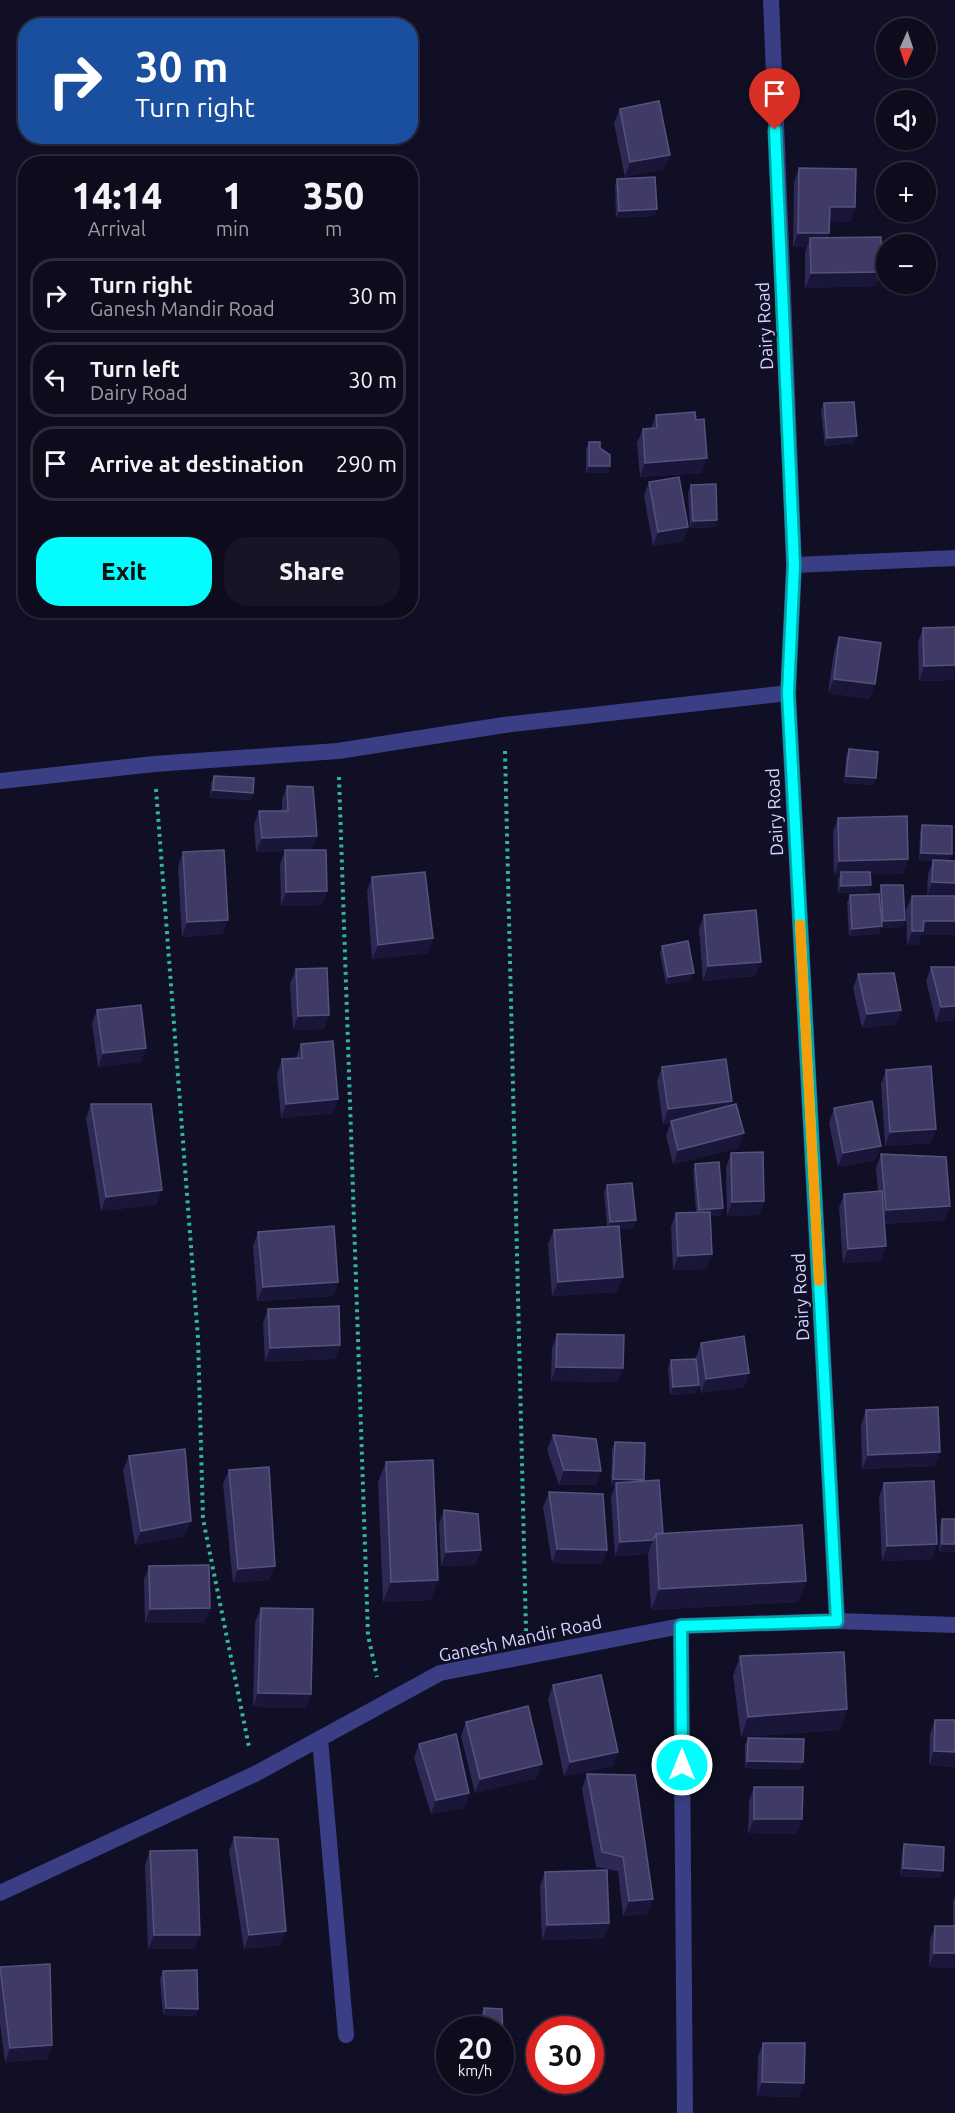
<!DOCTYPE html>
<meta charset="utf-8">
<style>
body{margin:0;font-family:Ubuntu,sans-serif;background:#161425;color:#f1f3f6;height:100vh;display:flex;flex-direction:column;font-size:22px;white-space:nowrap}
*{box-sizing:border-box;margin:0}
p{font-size:20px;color:#9a9ba3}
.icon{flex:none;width:33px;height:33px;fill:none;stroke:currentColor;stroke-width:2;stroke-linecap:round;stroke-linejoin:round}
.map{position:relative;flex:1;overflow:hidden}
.sheet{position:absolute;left:18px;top:156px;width:400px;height:462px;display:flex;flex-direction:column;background:#0d0b1c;border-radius:24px;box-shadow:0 2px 4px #0004,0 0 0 2px #2d2b3b}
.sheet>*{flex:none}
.banner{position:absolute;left:18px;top:18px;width:400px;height:126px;border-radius:24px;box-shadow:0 2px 4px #0004,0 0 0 2px #2d2b3b;background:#1a4fa0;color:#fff;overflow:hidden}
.needle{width:39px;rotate:183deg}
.buttons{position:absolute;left:876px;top:18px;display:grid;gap:12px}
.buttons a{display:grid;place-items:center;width:60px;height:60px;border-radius:50%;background:#0d0b1c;box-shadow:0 2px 4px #0004,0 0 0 2px #2d2b3b;font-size:30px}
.speed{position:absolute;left:436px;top:2016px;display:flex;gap:12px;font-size:30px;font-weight:700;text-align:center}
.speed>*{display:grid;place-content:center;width:78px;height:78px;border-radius:50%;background:#0d0b1c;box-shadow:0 2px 4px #0004,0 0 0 2px #2d2b3b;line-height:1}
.speed small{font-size:15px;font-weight:400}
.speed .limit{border:9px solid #d22;background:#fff;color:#111}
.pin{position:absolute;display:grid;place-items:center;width:51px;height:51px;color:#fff;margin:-62px -26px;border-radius:50% 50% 50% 0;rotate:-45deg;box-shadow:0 0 6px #0007}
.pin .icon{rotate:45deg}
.me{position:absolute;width:66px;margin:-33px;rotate:0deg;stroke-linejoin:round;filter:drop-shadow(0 0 4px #0008)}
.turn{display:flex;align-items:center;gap:21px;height:126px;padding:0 18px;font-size:27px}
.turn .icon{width:78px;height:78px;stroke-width:2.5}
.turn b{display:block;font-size:42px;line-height:51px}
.eta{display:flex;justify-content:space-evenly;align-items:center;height:102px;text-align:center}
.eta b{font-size:36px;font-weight:800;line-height:42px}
.button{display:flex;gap:12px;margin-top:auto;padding:12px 18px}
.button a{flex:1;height:69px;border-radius:24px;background:#01fdfe;color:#111;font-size:24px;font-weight:800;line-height:69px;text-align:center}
.button a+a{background:#161425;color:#f1f3f6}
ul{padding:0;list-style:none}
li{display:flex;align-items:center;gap:18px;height:75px;margin:0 12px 9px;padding:0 6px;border:3px solid #2d2b3b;border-radius:24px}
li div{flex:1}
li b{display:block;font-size:22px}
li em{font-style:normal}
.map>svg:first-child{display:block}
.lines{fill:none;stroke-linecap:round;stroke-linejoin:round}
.path{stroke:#30b7a2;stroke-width:4;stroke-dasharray:3 4.5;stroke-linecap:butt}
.minor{stroke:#3a3f85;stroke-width:16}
.wall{fill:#2d2854}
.shaded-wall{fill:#1a163a}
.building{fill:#3f3a66;stroke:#56527e;stroke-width:1.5}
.route-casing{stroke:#01a4a5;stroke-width:15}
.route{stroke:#01fdfe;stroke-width:10}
.slow{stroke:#f59e0b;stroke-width:10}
.labels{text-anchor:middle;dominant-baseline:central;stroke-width:4.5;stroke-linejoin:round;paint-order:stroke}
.street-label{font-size:18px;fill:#d5d4ff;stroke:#110f26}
</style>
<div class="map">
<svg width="955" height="2113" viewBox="0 0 955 2113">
<rect width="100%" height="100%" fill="#110f26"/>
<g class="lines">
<!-- path -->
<path class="path" d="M505,751L526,1631
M339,777L368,1635L377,1677
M156,789L198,1338L203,1519L249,1747"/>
<!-- minor -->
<path class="minor" d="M771,0L794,565L788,693L837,1621
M794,565L955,558
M0,781L154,764L338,751L504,725L788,693
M681,1626L685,2113
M320,1739L346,2035
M0,1893L255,1774L440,1673L681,1626L837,1621L955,1625"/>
</g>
<!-- wall -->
<path class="wall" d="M620,109L670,155L664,169L625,177L614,123Z
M799,168L855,207L850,222L830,221L828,238L876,286L805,288V253L807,247H793L794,182Z
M617,179L657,209L654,216L616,218L615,186Z
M824,403L854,443L825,446L821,411Z
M656,415L702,473L640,477L637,443L643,429L651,428Z
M589,442L600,448L610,466L608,473H586V449Z
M649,482L688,527L683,541L653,546L644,496Z
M691,485L717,520L715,527L690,528L688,493Z
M955,627L954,680L919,681L918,642L923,628Z
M839,637L870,699L828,693L834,652Z
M849,749L876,778L873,785L844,783L846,757Z
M214,776L253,793L251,800L210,798L211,783Z
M287,786L327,891L322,905L281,906L280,864L285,851L256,852L254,825L259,811H282V800Z
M838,818L903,874H870L871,885L868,892L838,893V879L840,875H834L833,832Z
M922,825L952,826L918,945H907L906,910L912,896H927L928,874L933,861L919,860L920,832Z
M183,852L223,934L182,937L178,867Z
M372,877L428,953L372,959L367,891Z
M881,885L905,920L902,927L881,928L879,934L849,936L847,903L850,895L879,894Z
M704,915L755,976L703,981L699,929Z
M662,946L691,980L666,984L660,953Z
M931,967H955V1020L936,1022L926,981Z
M296,969L329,1015L324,1029L293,1030L290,984Z
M858,974L901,1010L896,1024L862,1028L853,988Z
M97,1010L141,1062L98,1067L92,1024Z
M301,1044L333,1113L281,1118L277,1074L282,1059L296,1058Z
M662,1067L730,1106L739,1148L673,1164L666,1135L671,1123L663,1124L657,1081Z
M886,1070L936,1129L931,1143L885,1146L881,1084Z
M91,1104L157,1204L101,1211L86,1118Z
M834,1108L876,1160L838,1167L829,1123Z
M731,1153L764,1201L759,1215L727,1216L726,1168Z
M881,1154L945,1220L885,1224L881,1261L843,1263L839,1208L844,1194L878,1191L876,1168Z
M695,1164L723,1208L720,1216H710L712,1254L706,1269L673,1270L671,1227L676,1213L696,1212L693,1171Z
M607,1185L636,1220L633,1228L619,1229L617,1292L552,1296L548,1244L554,1230L607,1226L604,1192Z
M258,1232L338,1282L333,1296L257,1301L253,1246Z
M268,1309L340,1345L335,1359L265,1362L263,1323Z
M557,1334L618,1382L551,1381L552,1348Z
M701,1343L749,1373L744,1387L701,1393L697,1365L696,1393L670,1395L668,1368L671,1360L696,1359V1357Z
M866,1410L935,1466L862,1469L861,1425Z
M553,1435L601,1471L596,1485H559L547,1450Z
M615,1442L644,1480L663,1533L806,1581L798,1602L651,1610L648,1554L615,1556L611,1497L615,1486H611L612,1449Z
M129,1456L185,1536L135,1545L123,1470Z
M386,1462L431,1600L383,1602L378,1482Z
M229,1470L269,1580L233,1583L223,1484Z
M884,1483L932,1559L882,1561L879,1497Z
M549,1492L607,1550L602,1564L552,1563L543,1507Z
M444,1510L481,1550L475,1565L441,1566L439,1524Z
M942,1519H955L939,1552L940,1526Z
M149,1566L210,1608L204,1623H145L144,1580Z
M261,1608L311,1694L306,1708L253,1707L255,1622Z
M740,1656L847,1709L840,1730L741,1737L733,1676Z
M553,1685L618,1752L613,1766L564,1776L548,1699Z
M935,1720H955V1767L929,1765L930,1734Z
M466,1722L537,1778L475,1793L461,1736Z
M748,1738L801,1770L745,1768V1745Z
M419,1744L469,1793L464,1808L431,1814L414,1758Z
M587,1774L648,1914L623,1916L618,1871L596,1867L582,1789Z
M754,1787L797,1834L748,1833L749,1801Z
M234,1837L281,1945L244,1949L229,1851Z
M904,1844L940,1878L900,1876L902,1852Z
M150,1851L195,1949H148L145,1865Z
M545,1872L609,1923L604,1938L542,1940L540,1886Z
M955,1896V1968L929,1967L930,1940L935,1926H953V1901Z
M0,1967L52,2045L47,2059L5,2062L0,2023Z
M163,1971L198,2009L195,2016L163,2015L160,1979Z
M484,2008L502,2009L503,2045L501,2051V2030H481V2015Z
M763,2043L799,2097L757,2096L758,2057Z"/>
<!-- shaded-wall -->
<path class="shaded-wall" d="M670,155L664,169L625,177L630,162Z
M830,207H855L850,222L825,221Z
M657,209L654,216L616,218L619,211Z
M798,233H829L824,247L810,238L807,247H793Z
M882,272L876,286L805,288L811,273Z
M857,436L854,443L825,446L827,438Z
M707,458L702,473L640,477L645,463Z
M589,466H610L608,473H586Z
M717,520L715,527L690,528L693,521Z
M688,527L683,541L653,546L658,532Z
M955,665L954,680L919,681L924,666Z
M834,679L875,684L870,699L828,693Z
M846,776L876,778L873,785L844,783Z
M213,790L253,793L251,800L210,798Z
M317,836L312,850L256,852L262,838Z
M921,853L952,854L949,861L919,860Z
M908,859L903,874L841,875V872L840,875H834L839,861Z
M932,882L955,883V898L927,896Z
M871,885L868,892L838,893L841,886Z
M327,891L322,905L281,906L286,892Z
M228,920L223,934L182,937L187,922Z
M905,920L902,927L881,928L879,934L849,936L852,929L881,926L883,921Z
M924,921H955V935H921L918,945H907L912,931Z
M433,938L428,953L372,959L378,945Z
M761,962L755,976L703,981L708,966Z
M694,973L691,980L666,984L668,977Z
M955,1006V1020L936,1022L941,1007Z
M901,1010L896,1024L862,1028L867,1014Z
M329,1015L324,1029L293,1030L298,1016Z
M146,1048L141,1062L98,1067L103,1053Z
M338,1099L333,1113L281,1118L286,1104Z
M732,1101L727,1116L671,1121V1123L663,1124L668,1109Z
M936,1129L931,1143L885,1146L890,1132Z
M744,1133L739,1148L673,1164L678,1150Z
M881,1146L876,1160L838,1167L843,1153Z
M162,1190L157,1204L101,1211L106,1197Z
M764,1201L759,1215L727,1216L732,1202Z
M950,1206L945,1220L880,1224L886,1210Z
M723,1208L720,1216L696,1217L699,1210Z
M636,1220L633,1228L607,1230L610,1222Z
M886,1246L881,1261L843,1263L848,1249Z
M712,1254L706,1269L673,1270L678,1256Z
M623,1277L617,1292L552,1296L558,1282Z
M338,1282L333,1296L257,1301L263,1287Z
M340,1345L335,1359L265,1362L270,1348Z
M556,1367L623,1368L618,1382L551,1381Z
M749,1373L744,1387L701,1393L706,1379Z
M699,1385L696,1393L670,1395L673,1387Z
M940,1452L935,1466L862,1469L868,1455Z
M564,1470L601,1471L596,1485H559Z
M613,1479L644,1480L641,1487L616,1483L615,1486H611Z
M191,1521L185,1536L135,1545L141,1531Z
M653,1540L648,1554L615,1556L620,1542Z
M937,1544L932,1559L882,1561L887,1546Z
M942,1544H955V1552H939Z
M557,1549L607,1550L602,1564L552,1563Z
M481,1550L475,1565L441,1566L446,1552Z
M275,1566L269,1580L233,1583L238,1569Z
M438,1580L431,1600L383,1602L391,1582Z
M806,1581L798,1602L651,1610L659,1589Z
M210,1608L204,1623H145L150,1609Z
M258,1693L311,1694L306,1708L253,1707Z
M847,1709L840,1730L741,1737L748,1717Z
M934,1751L955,1752V1767L929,1765Z
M618,1752L613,1766L564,1776L570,1762Z
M747,1761L803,1762L801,1770L745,1768Z
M542,1764L537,1778L475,1793L480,1779Z
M469,1793L464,1808L431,1814L436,1800Z
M754,1819H802L797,1834L748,1833Z
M903,1868L943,1871L940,1878L900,1876Z
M653,1899L648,1914L623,1916L629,1901Z
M609,1923L604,1938L542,1940L547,1925Z
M286,1931L281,1945L244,1949L249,1935Z
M154,1935H200L195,1949H148Z
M934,1953H955V1968L929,1967Z
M166,2008L198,2009L195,2016L163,2015Z
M52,2045L47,2059L5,2062L10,2048Z
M762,2082L804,2083L799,2097L757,2096Z"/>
<!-- building -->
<path class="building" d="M659,101L670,155L630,162L620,109Z
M799,168L856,169L855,207H830L829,233H798Z
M655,177L657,209L619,211L617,179Z
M881,237L882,272L811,273L810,238Z
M854,402L857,436L827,438L824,403Z
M695,412L696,420L704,419L707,458L645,463L643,429L657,428L656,415Z
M589,442H600V448L610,455V466H589Z
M679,477L688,527L658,532L649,482Z
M716,484L717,520L693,521L691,485Z
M955,627V665L924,666L923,628Z
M839,637L881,643L875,684L834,679Z
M849,749L878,752L876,778L846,776Z
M214,776L254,778L253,793L213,790Z
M287,786L313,787L317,836L262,838L259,811H288Z
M907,816L908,859L839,861L838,818Z
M922,825L952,826V854L921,853Z
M224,850L228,920L187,922L183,852Z
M285,850H326L327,891L286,892Z
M933,860L955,861V883L932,882Z
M425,872L433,938L378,945L372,877Z
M841,872H870L871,885L841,886Z
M881,885H903L905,920L883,921Z
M879,894L882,926L852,929L850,895Z
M912,896H955V921H924L923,931H912Z
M756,910L761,962L708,966L704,915Z
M688,941L694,973L668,977L662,946Z
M931,967H955V1006L941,1007Z
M327,968L329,1015L298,1016L296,969Z
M894,973L901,1010L867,1014L858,974Z
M141,1005L146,1048L103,1053L97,1010Z
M333,1041L338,1099L286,1104L282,1059L302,1058L301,1044Z
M726,1059L732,1101L668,1109L662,1067Z
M931,1066L936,1129L890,1132L886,1070Z
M872,1101L881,1146L843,1153L834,1108Z
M91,1104H151L162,1190L106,1197Z
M736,1104L744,1133L678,1150L671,1121Z
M763,1152L764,1201L732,1202L731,1153Z
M881,1154L946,1157L950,1206L886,1210Z
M719,1162L723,1208L699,1210L695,1164Z
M632,1183L636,1220L610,1222L607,1185Z
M882,1191L886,1246L848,1249L844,1194Z
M710,1212L712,1254L678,1256L676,1213Z
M334,1226L338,1282L263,1287L258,1232Z
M619,1226L623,1277L558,1282L554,1230Z
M339,1306L340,1345L270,1348L268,1309Z
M557,1334L624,1335L623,1368L556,1367Z
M744,1336L749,1373L706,1379L701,1343Z
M696,1359L699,1385L673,1387L671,1360Z
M938,1407L940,1452L868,1455L866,1410Z
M553,1435L596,1439L601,1471L564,1470Z
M615,1442L645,1443L644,1480L613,1479Z
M185,1449L191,1521L141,1531L129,1456Z
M433,1460L438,1580L391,1582L386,1462Z
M269,1467L275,1566L238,1569L229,1470Z
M659,1480L663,1533L656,1534L653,1540L620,1542L616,1483Z
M934,1481L937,1544L887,1546L884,1483Z
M549,1492L603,1494L607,1550L557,1549Z
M444,1510L478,1514L481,1550L446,1552Z
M942,1519H955V1544H942Z
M802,1525L806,1581L659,1589L656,1534Z
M209,1565L210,1608L150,1609L149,1566Z
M261,1608L313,1609L311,1694L258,1693Z
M844,1652L847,1709L748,1717L740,1656Z
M601,1675L618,1752L570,1762L553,1685Z
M528,1706L542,1764L480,1779L466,1722Z
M935,1720H955V1752L934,1751Z
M456,1734L469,1793L436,1800L419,1744Z
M748,1738L804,1739L803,1762L747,1761Z
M587,1774L635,1775L653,1899L629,1901L623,1857L602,1852Z
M754,1787H803L802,1819H754Z
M234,1837L278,1839L286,1931L249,1935Z
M904,1844L944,1847L943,1871L903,1868Z
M197,1850L200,1935H154L150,1851Z
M607,1870L609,1923L547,1925L545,1872Z
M935,1926H955V1953H934Z
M50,1964L52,2045L10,2048L0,1967Z
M197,1970L198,2009L166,2008L163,1971Z
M484,2008L502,2009L503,2045H501V2030H484Z
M763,2043H805L804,2083L762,2082Z"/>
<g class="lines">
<defs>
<path id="route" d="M682,1765L681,1626L837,1621L788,693L794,565L775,130"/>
</defs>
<!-- route casing -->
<use href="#route" class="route-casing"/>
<!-- route -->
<use href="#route" class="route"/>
<!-- slow -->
<path class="slow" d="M800,924L819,1281"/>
</g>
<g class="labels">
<!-- street labels -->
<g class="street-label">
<text transform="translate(764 326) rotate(-93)">Dairy Road</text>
<text transform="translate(774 812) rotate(-93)">Dairy Road</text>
<text transform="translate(800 1297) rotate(-93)">Dairy Road</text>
<text transform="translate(520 1638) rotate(-12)">Ganesh Mandir Road</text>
</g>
</g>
</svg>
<div class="buttons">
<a><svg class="needle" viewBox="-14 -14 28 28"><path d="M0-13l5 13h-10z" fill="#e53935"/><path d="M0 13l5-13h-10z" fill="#9a9ba3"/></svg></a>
<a><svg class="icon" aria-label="sound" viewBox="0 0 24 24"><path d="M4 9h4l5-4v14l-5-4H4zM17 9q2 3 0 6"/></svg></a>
<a>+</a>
<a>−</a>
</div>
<div class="speed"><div>20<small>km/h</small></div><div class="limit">30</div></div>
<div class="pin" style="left:775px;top:130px;background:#d93025"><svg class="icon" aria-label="arrive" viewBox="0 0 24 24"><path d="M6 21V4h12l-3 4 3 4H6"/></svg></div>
<svg class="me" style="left:682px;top:1765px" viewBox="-20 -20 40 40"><circle r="17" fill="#01fdfe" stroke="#fff" stroke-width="3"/><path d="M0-11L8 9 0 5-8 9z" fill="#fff"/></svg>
<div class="banner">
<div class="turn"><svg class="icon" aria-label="right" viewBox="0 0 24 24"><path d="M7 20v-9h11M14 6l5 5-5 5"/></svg><div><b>30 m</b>Turn right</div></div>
</div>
<section class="sheet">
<div class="eta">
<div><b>14:14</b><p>Arrival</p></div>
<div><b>1</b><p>min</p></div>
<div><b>350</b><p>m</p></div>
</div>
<ul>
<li><svg class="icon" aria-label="right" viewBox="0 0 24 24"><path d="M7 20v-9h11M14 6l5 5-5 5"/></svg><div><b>Turn right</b><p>Ganesh Mandir Road</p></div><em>30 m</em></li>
<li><svg class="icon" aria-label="left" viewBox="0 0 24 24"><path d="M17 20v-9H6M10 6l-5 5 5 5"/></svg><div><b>Turn left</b><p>Dairy Road</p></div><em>30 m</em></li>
<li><svg class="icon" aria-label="arrive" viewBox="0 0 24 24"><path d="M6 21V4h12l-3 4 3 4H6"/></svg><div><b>Arrive at destination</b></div><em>290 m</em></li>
</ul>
<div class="button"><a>Exit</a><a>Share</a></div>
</section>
</div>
